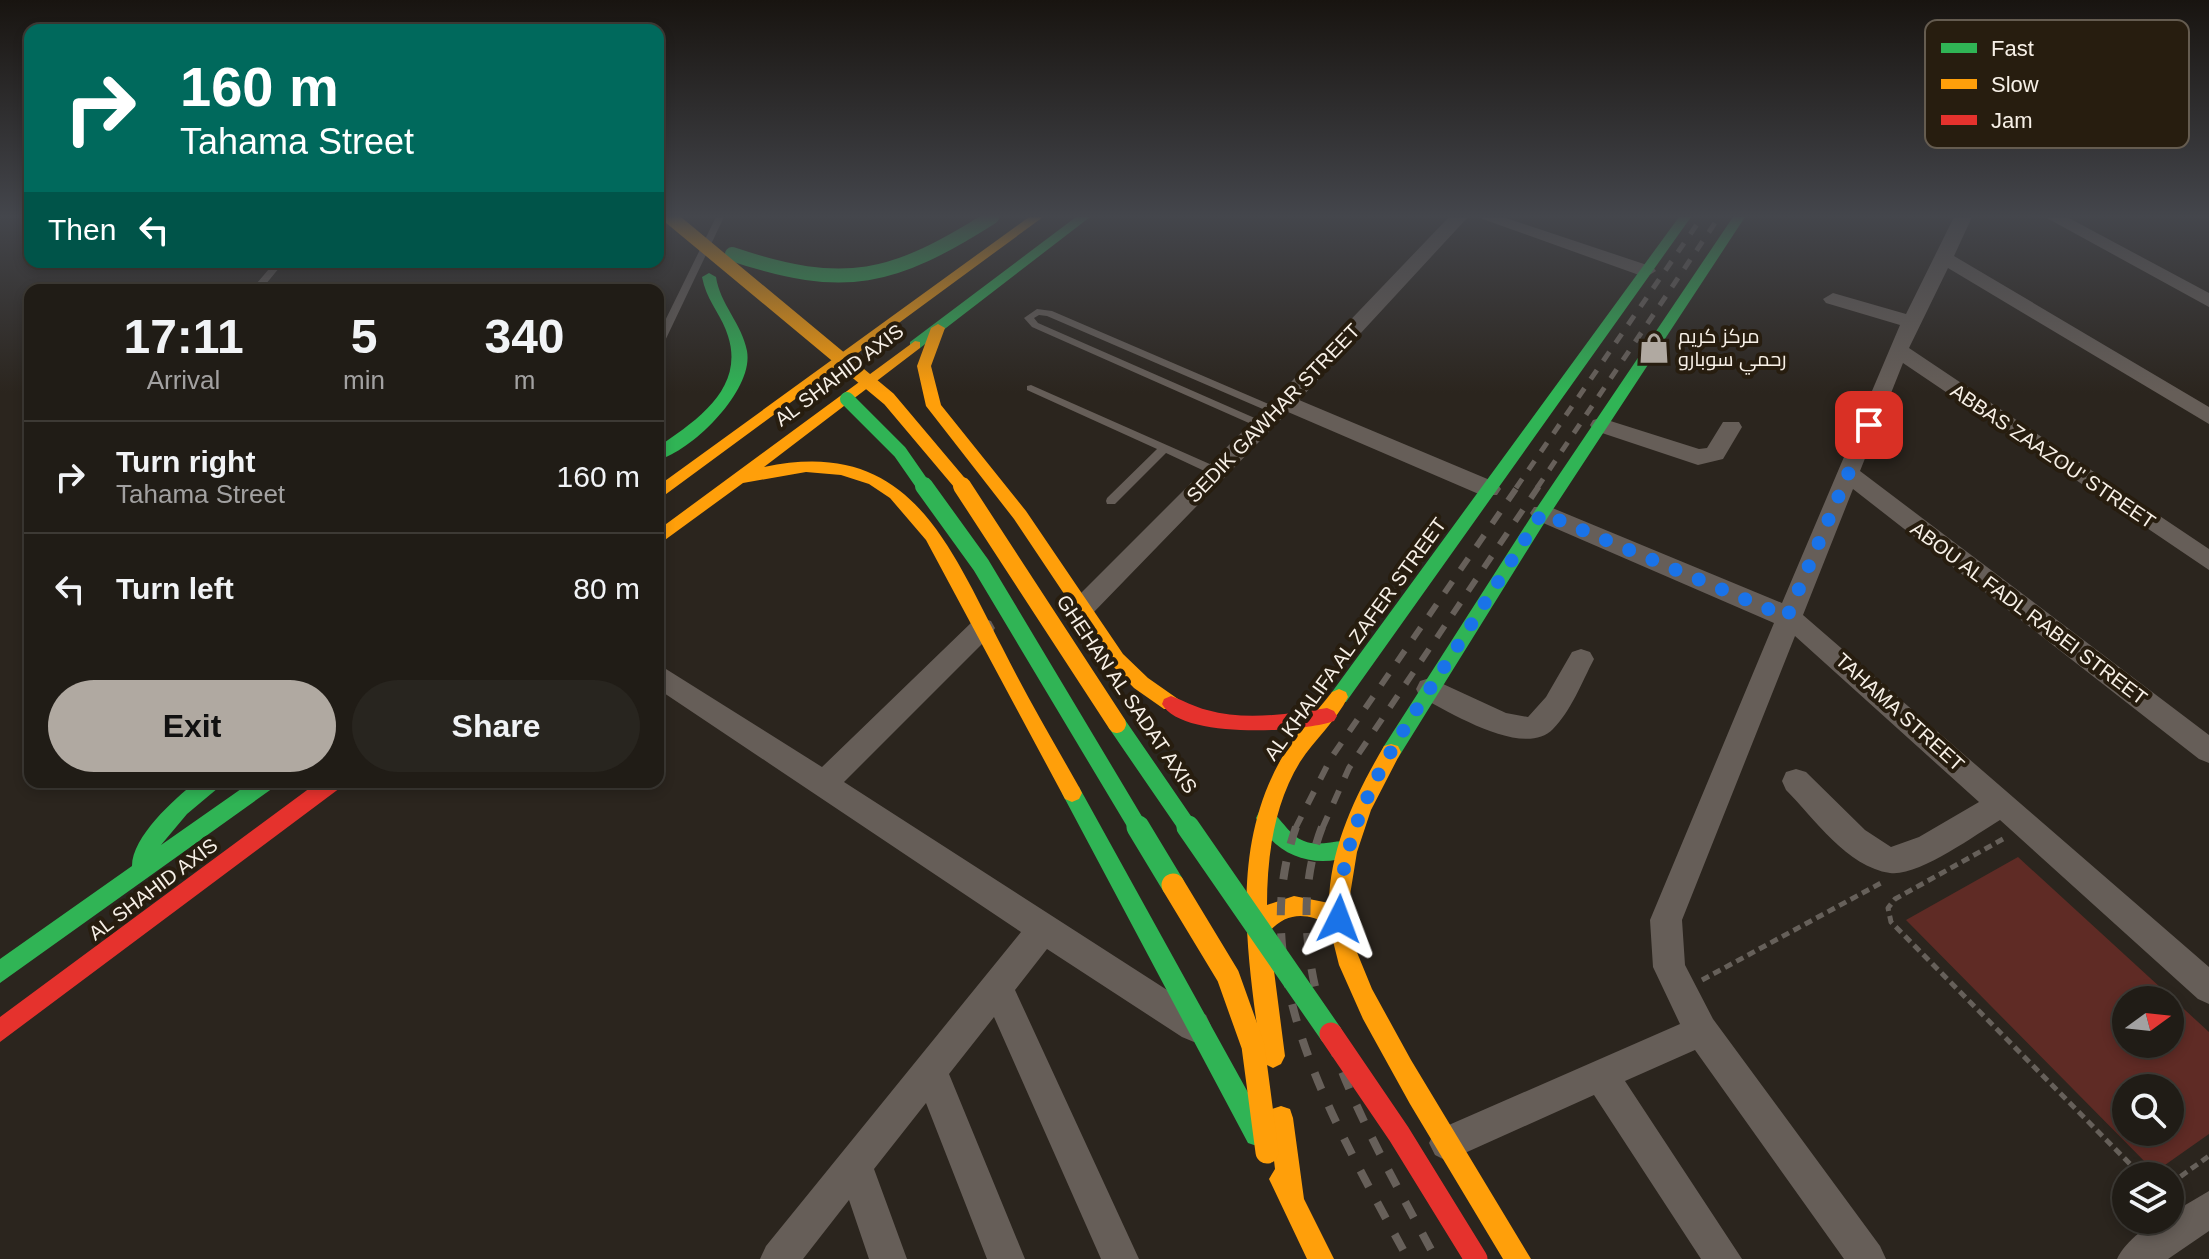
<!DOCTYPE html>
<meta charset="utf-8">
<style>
body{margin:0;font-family:Helvetica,Cairo,sans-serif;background:#28251f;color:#f1f3f6;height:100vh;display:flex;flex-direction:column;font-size:30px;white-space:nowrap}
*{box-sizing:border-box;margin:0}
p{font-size:26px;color:#a2a1a1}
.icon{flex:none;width:44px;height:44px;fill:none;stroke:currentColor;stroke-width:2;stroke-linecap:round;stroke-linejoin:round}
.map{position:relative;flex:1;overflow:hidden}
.panel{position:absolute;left:24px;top:284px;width:640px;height:504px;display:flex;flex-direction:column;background:#201c16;border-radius:16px;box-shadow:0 4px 12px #0003,0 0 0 2px #3d3a35}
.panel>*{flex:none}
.guide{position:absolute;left:24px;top:24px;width:640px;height:244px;border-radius:16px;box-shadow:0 4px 12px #0003,0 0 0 2px #3d3a35;background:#00695c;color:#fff;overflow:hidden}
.needle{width:52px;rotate:75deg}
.tools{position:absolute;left:2112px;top:986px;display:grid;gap:16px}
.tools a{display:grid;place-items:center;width:72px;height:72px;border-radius:50%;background:#201c16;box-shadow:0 4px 12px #0003,0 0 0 2px #3d3a35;font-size:40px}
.pin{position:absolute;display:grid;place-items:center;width:68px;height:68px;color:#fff;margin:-34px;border-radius:16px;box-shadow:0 4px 12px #0006}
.me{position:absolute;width:88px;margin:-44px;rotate:3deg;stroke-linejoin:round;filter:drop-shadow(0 0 6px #0008)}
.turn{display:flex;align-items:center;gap:28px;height:168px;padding:0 24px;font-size:36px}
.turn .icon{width:104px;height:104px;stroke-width:2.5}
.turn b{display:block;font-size:56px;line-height:68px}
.then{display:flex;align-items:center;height:76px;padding:0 24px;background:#0003;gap:16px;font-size:30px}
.eta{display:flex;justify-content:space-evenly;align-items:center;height:136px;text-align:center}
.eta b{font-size:48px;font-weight:700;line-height:56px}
.action{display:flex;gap:16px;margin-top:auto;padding:16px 24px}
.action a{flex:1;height:92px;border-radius:48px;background:#b0a9a1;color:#111;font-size:32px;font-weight:700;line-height:92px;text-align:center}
.action a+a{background:#28251f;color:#f1f3f6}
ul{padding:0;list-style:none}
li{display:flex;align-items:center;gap:24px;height:112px;padding:0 24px;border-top:2px solid #3d3a35}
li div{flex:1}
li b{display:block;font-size:30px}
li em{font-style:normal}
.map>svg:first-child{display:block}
.green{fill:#5f2b25;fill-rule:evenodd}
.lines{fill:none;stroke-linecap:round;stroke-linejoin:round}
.path{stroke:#66605a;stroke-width:5;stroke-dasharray:8 5;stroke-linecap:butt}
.lane{fill:#665e58;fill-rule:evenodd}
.street{fill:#665e58;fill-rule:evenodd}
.fast{fill:#30b455;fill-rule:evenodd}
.slow{fill:#ff9f0a;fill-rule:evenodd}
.jam{fill:#e5322d;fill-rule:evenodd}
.rail-far2{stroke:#67605a;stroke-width:5;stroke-dasharray:11 11;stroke-linecap:butt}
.rail-far1{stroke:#67605a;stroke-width:6;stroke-dasharray:14 14;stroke-linecap:butt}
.rail{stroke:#67605a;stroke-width:8;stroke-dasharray:18 18;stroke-linecap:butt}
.fast-bridge-far2{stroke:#30b455;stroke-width:14}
.fast-bridge-far1{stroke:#30b455;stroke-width:18}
.fast-bridge{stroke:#30b455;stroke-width:23}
.slow-bridge-far2{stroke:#ff9f0a;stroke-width:14}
.slow-bridge-far1{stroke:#ff9f0a;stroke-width:18}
.slow-bridge{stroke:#ff9f0a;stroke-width:23}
.jam-bridge{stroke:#e5322d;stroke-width:23}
.route{stroke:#1a73e8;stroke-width:14;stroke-dasharray:0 25.2}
.labels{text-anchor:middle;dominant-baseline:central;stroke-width:8;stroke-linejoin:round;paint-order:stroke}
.poi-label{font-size:20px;fill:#f7f0e7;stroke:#271d0f;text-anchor:start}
.street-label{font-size:20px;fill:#f7f0e7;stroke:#271d0f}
.key{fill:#271d0f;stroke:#655c50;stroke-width:2}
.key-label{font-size:22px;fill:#f7f0e7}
</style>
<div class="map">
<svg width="2209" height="1259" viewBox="0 0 2209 1259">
<rect width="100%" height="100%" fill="#2b251e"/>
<!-- green -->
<path class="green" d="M2018,857L2209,1032V1134L2155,1172L1906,920ZM2126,1000H2170V1044H2126ZM2126,1088H2170V1132H2126Z"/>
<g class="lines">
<!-- path -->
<path class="path" d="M2003,839L1895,899L1888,908L1891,922L2142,1176
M1702,980L1881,883
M2170,1184L2209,1156"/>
<!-- lane -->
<path class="lane" d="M716,217H724L663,345L658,348V335Z
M275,262H284L261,290H251Z
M1037,309L1052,311L1280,409L1281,411L1280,413H1272L1047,316L1039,315L1034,318L1038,323L1266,423L1267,425L1262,428L1258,427L1032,327L1024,318Z
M1031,385L1221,469L1222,472L1221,475H1213L1166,453L1115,504H1107L1106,501L1107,498L1157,449L1027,390V386Z"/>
<!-- street -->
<path class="street" d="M1449,217H1468L1299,400L1497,483L1501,489L1497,495H1481L1288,412L1092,614L1083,617L1074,614L1070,607L1074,600L1268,406Z
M1477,217H1503L1653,267L1656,271L1646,277L1639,275Z
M1954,217H1972L1954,256L2209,407V424L1948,268L1909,348L2209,549V570L1903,363L1860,471L2209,735V763L2199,759L1853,489L1803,615L2209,967V1004L2198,999L2000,820C1975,835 1918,877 1890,873C1847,867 1814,818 1786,790L1782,781L1786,772L1796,769L1806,772L1865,830L1891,847L1919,837L1979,802L1795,636L1682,920L1685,965L1713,1019L1880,1246L1886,1259H1844L1695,1050L1625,1081L1742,1259H1701L1594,1095L1447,1161L1435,1155L1429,1143L1435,1131L1680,1024L1653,967L1650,920L1774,623L1534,519L1530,513L1534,507H1550L1782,603L1900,325L1826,303L1823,299L1833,293L1906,314Z
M2045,217H2067L2209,293V307Z
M1601,418L1699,449L1707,448L1723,422H1739L1742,427L1723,459L1698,465L1593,430L1590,425L1593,420Z
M982,618L991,621L995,628L991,635L844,782L1206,1015L1211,1026L1206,1037L1194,1042L1182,1037L1047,949L1015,990L1139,1259H1101L994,1017L949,1074L1025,1259H987L926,1103L874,1169L907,1259H869L849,1200L803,1259H760L766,1246L1021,932L658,689V664L822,767L973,621Z
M1581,649L1590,652L1594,659C1582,682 1571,711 1553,729C1524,759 1450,712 1420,697L1416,689L1420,681L1430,678L1506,713L1528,717L1546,697L1572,652Z
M2209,1191V1231L2168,1259H2117C2125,1242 2150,1220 2170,1220V1214Z"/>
<!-- fast -->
<path class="fast" d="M1076,217H1090L920,348H910V342Z
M1679,217H1691L1346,702H1332L1330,697L1332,692Z
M1733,217H1745L1548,517L1398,758L1391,760L1384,758L1381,752L1384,746L1536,509Z
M709,273L716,277C720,304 742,324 747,351C754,390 693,450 658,460V447C696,421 745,389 728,336C723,318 709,303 704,285L702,277Z
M196,782H221L218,788L187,814L161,845L251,782H276L273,788L0,983V959L132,866C132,837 174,799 196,782Z
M1072,784L1079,787L1266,1125L1269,1134L1266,1143L1257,1146L1248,1143L1065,799L1062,793L1065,787Z
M1266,809C1281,815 1287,835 1304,841C1321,848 1339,837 1354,843L1357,849L1354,855C1315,870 1275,857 1256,818L1259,812Z"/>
<!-- slow -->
<path class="slow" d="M1029,217H1043L658,500V486Z
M938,324L945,328L931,366L941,405L1026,511L1123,654L1148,678L1178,699L1180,704L1178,709H1164L1134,688L1111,664L1014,519L926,406L917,366L931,328Z
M915,341L920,342V348L764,467C908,436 947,541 1002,647C1026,695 1053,741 1079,787L1082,793L1079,799L1072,802L1065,799L926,540L890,498L869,484L841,475L806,472L743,483L658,545V530Z
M1339,689L1346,692L1348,697C1336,721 1315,739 1300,762C1274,804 1267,857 1267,905L1294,896L1329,903C1330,847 1356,794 1384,746L1391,744L1398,746L1401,752L1371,810L1357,852L1350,895V917L1356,950L1372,989L1411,1060L1531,1259H1503L1410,1104L1363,1019L1339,965L1329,925C1307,912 1286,912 1269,932L1285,1056L1281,1064L1273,1068L1265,1064L1261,1056C1248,957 1229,853 1280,761C1294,735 1315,714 1332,692Z
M1281,1106L1290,1109L1293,1118L1304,1199L1334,1259H1307L1269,1179L1275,1169L1269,1118L1272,1109Z"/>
<!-- jam -->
<path class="jam" d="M1171,696C1183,700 1194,707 1207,710C1246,721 1287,714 1327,708L1334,711L1337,716L1334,721C1300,733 1181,739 1162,704L1164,699Z
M318,782H343L340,788L0,1042V1017Z"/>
<!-- rail-far2 -->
<path class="rail-far2" d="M1516,488L1702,217
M1537,488L1719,217"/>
<!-- rail-far1 -->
<path class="rail-far1" d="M1295,829L1331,758L1518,486
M1322,829L1349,768L1539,486"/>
<!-- rail -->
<path class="rail" d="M1296,827C1243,977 1340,1132 1408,1259
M1322,827C1267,970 1371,1136 1436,1259"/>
<!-- fast-bridge-far2 -->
<path class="fast-bridge-far2" d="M732,254C845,292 893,280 992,217
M847,399L900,452L925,488"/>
<!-- fast-bridge-far1 -->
<path class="fast-bridge-far1" d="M924,486L981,565L1139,829
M1117,724L1189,829"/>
<!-- fast-bridge -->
<path class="fast-bridge" d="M1138,827L1173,885
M1188,827L1331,1034"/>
<!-- slow-bridge-far2 -->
<path class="slow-bridge-far2" d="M670,217L889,399L964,488"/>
<!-- slow-bridge-far1 -->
<path class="slow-bridge-far1" d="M962,486L1117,724"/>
<!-- slow-bridge -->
<path class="slow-bridge" d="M1173,885L1228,976L1253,1046L1267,1152"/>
<!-- jam-bridge -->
<path class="jam-bridge" d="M1331,1034L1399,1134L1476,1259"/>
</g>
<!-- sky -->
<linearGradient id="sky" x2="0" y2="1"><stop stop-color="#181410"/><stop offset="0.55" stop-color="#44464c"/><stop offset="1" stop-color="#44464c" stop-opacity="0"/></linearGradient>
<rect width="2209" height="393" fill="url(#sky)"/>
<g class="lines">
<!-- route -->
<path class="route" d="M1339,919C1339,820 1398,738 1450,658C1481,609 1511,561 1542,513L1787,617L1869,425"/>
</g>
<!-- icons -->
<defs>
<symbol id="shop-bare" viewBox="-9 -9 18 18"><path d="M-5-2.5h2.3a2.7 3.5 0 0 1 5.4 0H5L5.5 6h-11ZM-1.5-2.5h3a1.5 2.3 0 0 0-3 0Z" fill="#b0a9a1" stroke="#271d0f" stroke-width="2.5" paint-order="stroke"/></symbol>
</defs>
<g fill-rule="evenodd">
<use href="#shop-bare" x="1632" y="326" width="44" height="44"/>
</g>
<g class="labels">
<!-- poi labels -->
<g class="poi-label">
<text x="1678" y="336">مركز كريم<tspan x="1678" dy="23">رحمي سوبارو</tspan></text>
</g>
<!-- street labels -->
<g class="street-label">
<text transform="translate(839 375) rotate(-37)">AL SHAHID AXIS</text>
<text transform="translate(1273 413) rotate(-46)">SEDIK GAWHAR STREET</text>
<text transform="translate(2053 456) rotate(34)">ABBAS ZAAZOU' STREET</text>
<text transform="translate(2029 613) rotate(37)">ABOU AL FADL RABEI STREET</text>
<text transform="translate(1355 639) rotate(-54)">AL KHALIFA AL ZAFER STREET</text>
<text transform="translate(1127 694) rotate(56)">GHEHAN AL SADAT AXIS</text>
<text transform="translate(1900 712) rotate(42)">TAHAMA STREET</text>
<text transform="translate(153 889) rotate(-37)">AL SHAHID AXIS</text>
</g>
</g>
<!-- legend -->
<rect x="1925" y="20" width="264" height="128" rx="12" class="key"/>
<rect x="1941" y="43" width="36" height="10" fill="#30b455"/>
<rect x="1941" y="79" width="36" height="10" fill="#ff9f0a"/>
<rect x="1941" y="115" width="36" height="10" fill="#e5322d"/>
<g class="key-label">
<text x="1991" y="56">Fast</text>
<text x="1991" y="92">Slow</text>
<text x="1991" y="128">Jam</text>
</g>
</svg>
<div class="tools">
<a><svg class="needle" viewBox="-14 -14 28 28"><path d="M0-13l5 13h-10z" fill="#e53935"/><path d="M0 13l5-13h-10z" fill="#a2a1a1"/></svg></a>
<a><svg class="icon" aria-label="search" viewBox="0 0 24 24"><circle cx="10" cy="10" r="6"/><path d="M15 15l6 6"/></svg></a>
<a><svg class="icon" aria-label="layers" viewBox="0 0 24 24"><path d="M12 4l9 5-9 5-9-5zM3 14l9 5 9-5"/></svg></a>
</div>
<div class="pin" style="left:1869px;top:425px;background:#d93025"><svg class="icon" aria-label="arrive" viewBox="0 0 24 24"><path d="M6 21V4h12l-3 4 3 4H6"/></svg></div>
<svg class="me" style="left:1339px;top:919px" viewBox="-20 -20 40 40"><path d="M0-17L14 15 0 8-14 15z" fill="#1a73e8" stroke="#fff" stroke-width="4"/></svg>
<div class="guide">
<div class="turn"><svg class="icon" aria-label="right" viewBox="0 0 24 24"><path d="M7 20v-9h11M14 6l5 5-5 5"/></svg><div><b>160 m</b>Tahama Street</div></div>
<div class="then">Then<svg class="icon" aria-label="left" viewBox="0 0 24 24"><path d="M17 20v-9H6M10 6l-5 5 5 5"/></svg></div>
</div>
<section class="panel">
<div class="eta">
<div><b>17:11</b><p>Arrival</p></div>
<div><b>5</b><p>min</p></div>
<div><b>340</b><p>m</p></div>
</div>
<ul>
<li><svg class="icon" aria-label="right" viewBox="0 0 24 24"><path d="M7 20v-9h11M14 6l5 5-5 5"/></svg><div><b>Turn right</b><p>Tahama Street</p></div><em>160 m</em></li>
<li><svg class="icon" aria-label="left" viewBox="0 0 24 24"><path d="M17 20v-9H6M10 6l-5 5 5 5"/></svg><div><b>Turn left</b></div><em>80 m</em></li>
</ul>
<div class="action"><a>Exit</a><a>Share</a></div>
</section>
</div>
